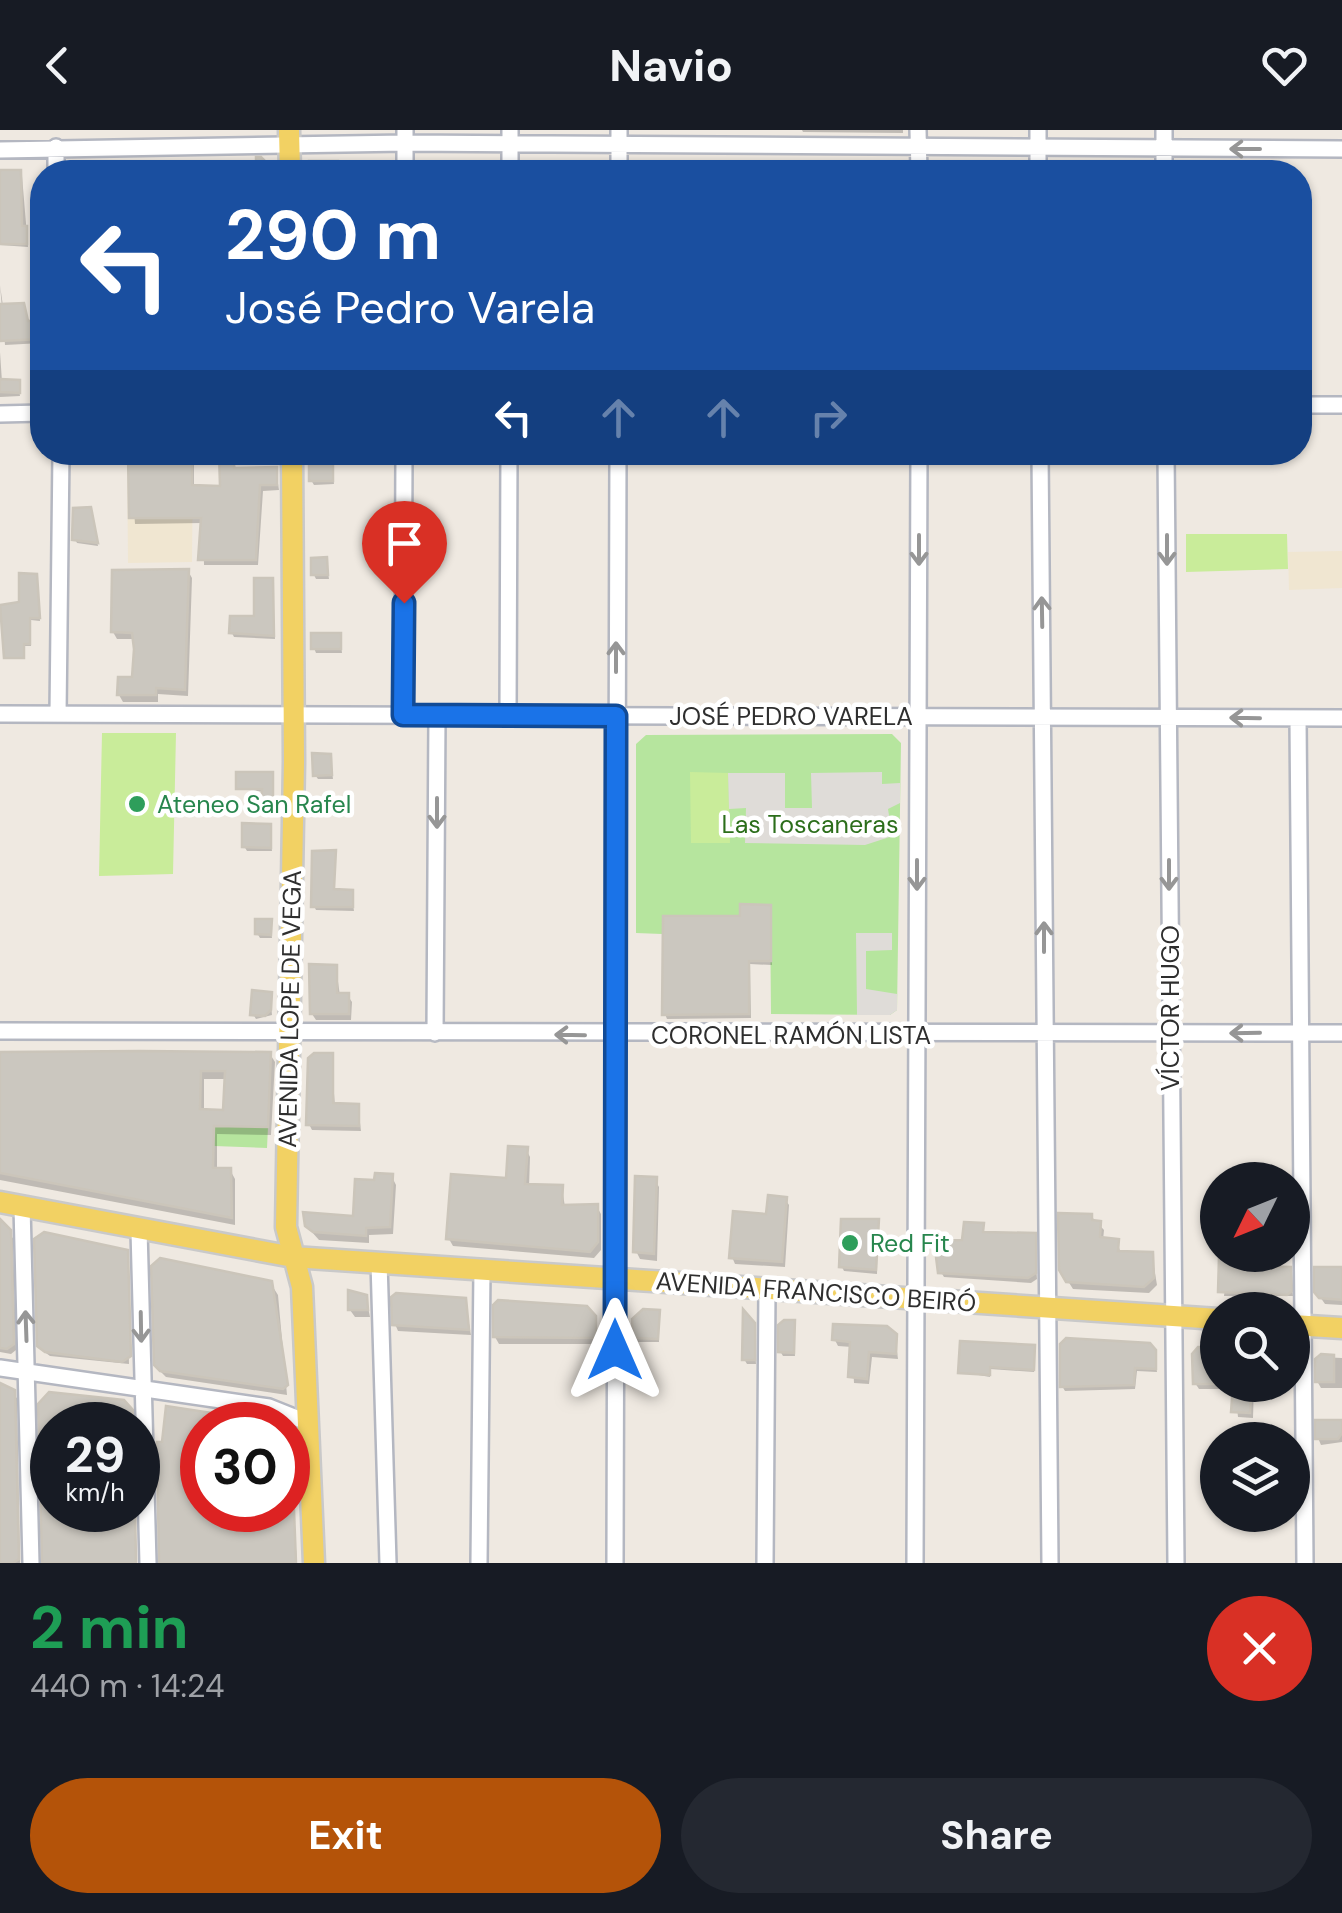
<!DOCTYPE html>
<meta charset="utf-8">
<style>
body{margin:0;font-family:"DM Sans",sans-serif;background:#242831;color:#f1f3f6;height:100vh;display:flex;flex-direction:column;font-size:38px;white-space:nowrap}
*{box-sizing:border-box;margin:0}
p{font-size:32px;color:#9ea1a6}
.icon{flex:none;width:55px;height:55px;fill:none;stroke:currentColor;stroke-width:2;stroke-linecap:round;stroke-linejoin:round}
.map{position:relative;height:1433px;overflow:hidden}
.sheet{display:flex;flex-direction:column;background:#171b24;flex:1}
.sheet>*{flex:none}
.hud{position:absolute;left:30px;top:30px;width:1282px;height:305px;border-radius:40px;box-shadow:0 2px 8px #0004;background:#1a4fa0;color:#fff;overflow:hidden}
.needle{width:65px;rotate:227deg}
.tools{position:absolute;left:1200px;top:1032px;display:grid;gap:20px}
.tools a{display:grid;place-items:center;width:110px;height:110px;border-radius:50%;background:#171b24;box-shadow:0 2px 8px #0004;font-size:50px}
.speed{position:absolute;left:30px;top:1272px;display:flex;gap:20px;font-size:50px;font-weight:700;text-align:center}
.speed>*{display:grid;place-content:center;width:130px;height:130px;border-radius:50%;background:#171b24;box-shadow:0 2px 8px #0004;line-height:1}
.speed small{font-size:25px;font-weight:400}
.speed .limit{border:15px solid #d22;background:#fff;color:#111}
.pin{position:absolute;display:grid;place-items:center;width:85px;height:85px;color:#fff;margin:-102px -42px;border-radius:50% 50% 50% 0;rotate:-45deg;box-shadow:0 0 10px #0007}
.pin .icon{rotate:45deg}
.me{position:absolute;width:110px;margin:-55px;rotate:0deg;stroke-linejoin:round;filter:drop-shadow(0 0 8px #0008)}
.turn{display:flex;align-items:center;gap:35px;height:210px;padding:0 30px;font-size:45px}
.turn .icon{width:130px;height:130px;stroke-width:2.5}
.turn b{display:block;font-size:70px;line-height:85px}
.lanes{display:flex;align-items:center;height:95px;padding:0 30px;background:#0003;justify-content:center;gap:50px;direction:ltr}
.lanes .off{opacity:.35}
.round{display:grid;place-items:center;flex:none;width:105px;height:105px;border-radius:52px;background:#242831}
.summary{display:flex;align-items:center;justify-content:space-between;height:170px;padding:0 30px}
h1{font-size:60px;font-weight:700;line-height:75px;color:#1e9e55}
.cta{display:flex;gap:20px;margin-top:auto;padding:20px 30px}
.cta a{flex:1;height:115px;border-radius:60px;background:#b45309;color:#fff;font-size:40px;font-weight:700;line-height:115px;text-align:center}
.cta a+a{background:#242831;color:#f1f3f6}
header{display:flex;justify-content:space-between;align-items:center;height:130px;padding:0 30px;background:#171b24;font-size:45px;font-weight:700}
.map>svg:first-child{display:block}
.education{fill:#f0e6d1}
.green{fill:#b6e59e}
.pitch{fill:#c9ec9a}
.plaza{fill:#dfdcd8}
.shadow{fill:#0003;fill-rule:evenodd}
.building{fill:#cbc7bf;stroke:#cbc5ba;stroke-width:2.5;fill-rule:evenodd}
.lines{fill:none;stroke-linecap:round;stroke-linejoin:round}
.minor-casing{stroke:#b4b7c1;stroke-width:20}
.major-casing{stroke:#c9c9c9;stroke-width:25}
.minor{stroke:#fff;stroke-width:15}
.major{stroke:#f2d163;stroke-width:20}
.oneway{stroke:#969696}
.route-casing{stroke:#114b97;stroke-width:25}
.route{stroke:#1a73e8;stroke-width:18}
.leisure-dot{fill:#2e9e5b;stroke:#fff;stroke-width:4}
.labels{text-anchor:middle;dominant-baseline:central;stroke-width:9;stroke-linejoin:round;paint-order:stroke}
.street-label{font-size:25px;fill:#2e2e2e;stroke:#fff}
.leisure-label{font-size:25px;fill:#27864d;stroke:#fff;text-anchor:start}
.park-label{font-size:25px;fill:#2c6e1b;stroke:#fff}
</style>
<header><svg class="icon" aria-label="back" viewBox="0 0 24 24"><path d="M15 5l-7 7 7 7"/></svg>Navio<svg class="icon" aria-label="heart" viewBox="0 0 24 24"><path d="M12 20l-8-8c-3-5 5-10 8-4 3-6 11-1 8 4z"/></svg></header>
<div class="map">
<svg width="1342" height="1433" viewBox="0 0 1342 1433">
<rect width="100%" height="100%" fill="#efe9e1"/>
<!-- education -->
<path class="education" d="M127,323H193L192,432L128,433Z
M1342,421V458L1289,460L1288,422Z"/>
<!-- green -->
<path class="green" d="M892,604L901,613L897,880L890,885L771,884L770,775H741L740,786H663L662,804L636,803V614L646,605Z
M214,995L268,997L267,1018L214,1016Z"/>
<!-- pitch -->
<path class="pitch" d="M1186,404H1287L1288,439L1186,442Z
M102,603H176L173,744L99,746Z
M690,642L728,643L730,713H691Z"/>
<!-- plaza -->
<path class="plaza" d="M882,642V654L900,653V673L888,679L891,698L900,696L899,704L865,715L745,713L746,678L729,679L728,643H785V678H812L811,643Z
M856,803H892V820L866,821V859L897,864V880L890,885H857Z"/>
<!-- shadow -->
<path class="shadow" d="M802,0H903V3L803,2Z
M179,36H193L195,42H175Z
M532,36H541L542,42H531Z
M20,42L22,46L28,117L0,115V44Z
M0,155L3,176L28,193L42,192V213L5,215Z
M0,222L2,252H18L20,266L0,267Z
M130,322H194V357L222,358L233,325L236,340H276L279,360L263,361L258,435H204L203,393L135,394Z
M332,334L334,354L314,355L311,350Z
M92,383L98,416L77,413L75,409Z
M326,430L329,449H316L314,445Z
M188,441L192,448L188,566L158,564V572H123L119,565L135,550V509H117L113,502Z
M37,450L40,491L31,490V516H23Z
M272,451L275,509L234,507L232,503L257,488Z
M340,505L342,523H316L314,518Z
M330,626L333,649H318L315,645Z
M272,645L274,678L266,677L264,662L238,658Z
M269,696L272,721H247L244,716Z
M335,723V762H351L354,781L316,780L314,776Z
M769,777L772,835L750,834L751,888L667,889L665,884L743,788Z
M270,792L272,808H260L257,803Z
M336,837L340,866H348L352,872L351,890H316L312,884Z
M270,864L272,885L256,889L253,884Z
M270,924L275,932L271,1005L217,1004V1040H230L235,1049V1095L0,1050V925ZM204,949H227V981L204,982Z
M331,925L335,976H358L361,1001L312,1000L309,994Z
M526,1019L530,1027L529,1057L562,1058L565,1077H597L601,1084V1120L594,1128L453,1116L449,1109L508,1051Z
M392,1047L396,1055L393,1104L369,1105V1113L319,1110L311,1101L306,1092L355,1089L358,1051Z
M655,1050L659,1057L657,1131L640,1129L636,1121Z
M785,1069L789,1075L785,1137L735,1134L732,1127Z
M1091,1086L1104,1100L1103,1110L1117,1111L1121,1124L1152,1125L1157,1155L1149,1163L1073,1159L1061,1140Z
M878,1092L877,1144L844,1141L842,1137Z
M982,1096L985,1105H1034L1037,1149L1031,1153L944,1147L941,1142Z
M0,1100L13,1108L16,1220L11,1224L0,1222Z
M126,1124L129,1234L50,1226L43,1221L40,1215Z
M1229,1125L1255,1129L1257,1138L1290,1140L1293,1166H1224Z
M1342,1141V1175L1325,1174L1316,1161Z
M271,1154L278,1165L287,1265L166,1247L160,1241L156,1234Z
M366,1167L370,1187H355L350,1180Z
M465,1171L471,1205L398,1201L395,1194Z
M658,1182L659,1212H638L636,1208Z
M594,1187L599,1214H499L495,1207Z
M793,1193L795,1226H783L780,1221Z
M753,1194L756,1234H747L744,1229Z
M895,1206L898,1229L872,1227L869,1254L854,1253L852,1217L838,1216L835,1210Z
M1034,1218V1242L990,1239V1247L961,1242Z
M1199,1219L1218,1220V1255H1254L1253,1288L1238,1287L1235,1259H1199L1195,1253Z
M1154,1221L1157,1242L1137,1241L1135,1259L1065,1261L1062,1256Z
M1321,1227L1342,1228V1258H1321L1317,1251Z
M0,1256L17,1268L20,1433H0Z
M41,1275L131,1281L134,1295H52V1380H135L137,1433H44Z
M168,1279L262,1295H202V1380H288V1301L297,1433H161Z
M1342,1293V1312L1321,1315L1318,1308Z"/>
<!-- building -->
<path class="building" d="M256,27H261L276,42H256Z
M309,31H338V42H309Z
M0,40H21L22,96H27V114H0Z
M24,173L28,191L42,190V209L0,211V174Z
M0,249L20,250V263L0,262Z
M128,322H192V355L220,356L219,323H234V338L277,337V355H260L256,430H198L201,388H129Z
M309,332H333V351H309Z
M91,377L98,413L72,410L73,378Z
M327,427L328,445H311V428Z
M189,439L185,560L156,558V565H117L118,547H132L134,519L132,503L111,502L112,440Z
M19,443L37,444L40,488H30V514H24V528H4L0,475L19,472Z
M254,448H273L274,506L229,503L230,486H254Z
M311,503H341V519H311Z
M312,623L331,624L332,645L313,646Z
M236,642H273V674H261L262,659H236Z
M242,693L271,694V718L242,717Z
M336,720L334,759L353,760V777H311L312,721Z
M740,774L771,775V831H749V884L662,885L663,786H740Z
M255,789H272L271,805L255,804Z
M309,834L337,835V863H349V884H310Z
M252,860L272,862L271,880L265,886L250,885Z
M140,921L271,922L268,997L214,996L213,1038H231L232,1088L0,1043V922ZM201,941H225L223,980L200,979Z
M314,923H333V973L359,974V996L306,995L308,928Z
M508,1016L528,1017L525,1054L563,1055L562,1075L598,1074V1112L590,1122L446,1109L451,1044L506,1048Z
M375,1043L393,1044L390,1097L366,1098V1106L313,1102L305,1096L303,1082L353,1086L355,1049L374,1050Z
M635,1046L657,1047L654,1124L633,1122Z
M768,1065L787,1067L782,1132L729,1128L733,1081L766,1084Z
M1058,1083L1092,1084V1090L1101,1091L1100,1107L1119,1109L1118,1121L1153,1122L1154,1148L1144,1157L1066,1152L1059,1140Z
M0,1089L11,1100L14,1214L7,1219L0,1218Z
M841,1089H879L876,1140L839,1137Z
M964,1092L984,1093L983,1102L1036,1103V1143L1028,1148L938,1143L934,1111L962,1110Z
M44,1102L128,1120L131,1226L122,1232L45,1222L37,1216L34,1109Z
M1219,1126L1256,1127V1136L1291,1137L1292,1161L1287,1165L1218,1162Z
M160,1128L272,1151L288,1255L283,1259L160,1241L154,1235L151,1136Z
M1314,1137H1342V1170L1319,1168L1314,1162Z
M348,1160L367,1165L368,1180H348Z
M396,1163L466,1168L469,1200L392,1195L391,1167Z
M498,1170L587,1176L596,1186V1208L493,1207V1175Z
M643,1179L660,1180L658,1209L633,1208L632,1189Z
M743,1179L755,1193V1230H742Z
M784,1190H795L794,1223L778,1222V1195Z
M833,1194L887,1196L897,1204L896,1224L869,1222L867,1249L848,1247L850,1212L832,1210Z
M1066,1208L1150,1213L1156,1220V1239L1135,1238L1134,1255L1060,1257V1214Z
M960,1211L1035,1215L1034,1240L990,1237V1245L958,1243Z
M1198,1217L1216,1218L1214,1254H1193L1192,1224Z
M1321,1224L1334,1225V1252H1315V1229Z
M0,1253L15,1260L19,1429L13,1433H0Z
M1233,1255H1252L1250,1283L1231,1282Z
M49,1262L124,1270L133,1280V1295H52V1380H135L136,1433H42L38,1274Z
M166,1276L245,1288L244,1295H202V1380H294L296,1433H159L157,1312H162Z
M1315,1290H1342V1303L1338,1309H1315Z"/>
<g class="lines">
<defs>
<path id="minor" d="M510,0V42
M918,0L919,42
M1038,0V42
M1164,0V42
M56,17V42
M0,20L405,13L1342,19
M405,42V0
M619,42V0
M1300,275H1342
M0,284L42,283
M1040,322L1050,1433
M1166,322L1176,1433
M0,584L1342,588
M58,584L61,322
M403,585L404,322
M508,586L509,322
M1298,588L1305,1433
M0,901L1342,903
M435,903L437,586
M22,1076L31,1433
M139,1100L148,1433
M379,1132L388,1433
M0,1238L269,1277L309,1293
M479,1433L482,1139
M615,1433L618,322
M765,1433L767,1159
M915,1433L919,322"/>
<path id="major" d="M289,0L290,42
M292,322L294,632L286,1097L302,1157L314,1433
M0,1072L293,1127L1218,1189
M1292,1195L1342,1198"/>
</defs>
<!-- minor casing -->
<use href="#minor" class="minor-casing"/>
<!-- major casing -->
<use href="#major" class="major-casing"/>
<!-- minor -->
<use href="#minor" class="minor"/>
<!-- major -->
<use href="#major" class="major"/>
</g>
<!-- one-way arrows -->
<defs><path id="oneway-shaft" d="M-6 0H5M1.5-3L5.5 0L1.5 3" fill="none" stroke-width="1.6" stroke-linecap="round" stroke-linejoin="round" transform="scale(2.5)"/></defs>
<g class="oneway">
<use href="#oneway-shaft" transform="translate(1245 19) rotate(-180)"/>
<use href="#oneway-shaft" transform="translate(919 420) rotate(90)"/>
<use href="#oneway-shaft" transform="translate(1167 420) rotate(90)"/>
<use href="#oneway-shaft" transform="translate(1042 482) rotate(-91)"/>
<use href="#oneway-shaft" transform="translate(616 527) rotate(-90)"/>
<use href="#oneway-shaft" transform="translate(1245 588) rotate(-179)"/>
<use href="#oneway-shaft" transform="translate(437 683) rotate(90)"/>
<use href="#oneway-shaft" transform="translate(917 745) rotate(90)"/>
<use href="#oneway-shaft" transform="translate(1169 745) rotate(90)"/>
<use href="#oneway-shaft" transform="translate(1044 807) rotate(-90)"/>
<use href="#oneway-shaft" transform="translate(1245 903) rotate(179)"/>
<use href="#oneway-shaft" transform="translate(570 905) rotate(-179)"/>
<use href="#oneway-shaft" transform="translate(26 1196) rotate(-92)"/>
<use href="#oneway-shaft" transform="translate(141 1197) rotate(89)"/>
</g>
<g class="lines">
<defs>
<path id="route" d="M404,473L403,585L616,586L615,1220"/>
</defs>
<!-- route casing -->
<use href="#route" class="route-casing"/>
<!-- route -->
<use href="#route" class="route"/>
</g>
<!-- markers -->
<g class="leisure-dot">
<circle cx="137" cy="674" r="10"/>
<circle cx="850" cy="1113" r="10"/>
</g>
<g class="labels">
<!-- street labels -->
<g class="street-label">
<text x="791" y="586">JOSÉ PEDRO VARELA</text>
<text transform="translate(1170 878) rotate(-90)">VÍCTOR HUGO</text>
<text transform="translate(290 879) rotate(-89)">AVENIDA LOPE DE VEGA</text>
<text x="791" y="905">CORONEL RAMÓN LISTA</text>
<text transform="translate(816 1162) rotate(4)">AVENIDA FRANCISCO BEIRÓ</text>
</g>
<!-- leisure labels -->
<g class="leisure-label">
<text x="157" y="674">Ateneo San Rafel</text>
<text x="870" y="1113">Red Fit</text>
</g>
<!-- park labels -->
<g class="park-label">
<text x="810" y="694">Las Toscaneras</text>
</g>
</g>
</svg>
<div class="tools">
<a><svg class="needle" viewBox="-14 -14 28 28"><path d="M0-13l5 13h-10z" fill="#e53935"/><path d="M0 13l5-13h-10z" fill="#9ea1a6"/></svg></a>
<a><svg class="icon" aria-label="search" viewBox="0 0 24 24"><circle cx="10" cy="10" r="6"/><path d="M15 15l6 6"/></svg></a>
<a><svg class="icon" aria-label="layers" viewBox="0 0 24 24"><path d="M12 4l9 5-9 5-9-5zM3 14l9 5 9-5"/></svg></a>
</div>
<div class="speed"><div>29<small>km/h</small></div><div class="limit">30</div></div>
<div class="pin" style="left:404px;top:473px;background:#d93025"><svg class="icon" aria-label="arrive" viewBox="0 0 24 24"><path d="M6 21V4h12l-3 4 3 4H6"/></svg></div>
<svg class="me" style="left:615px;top:1220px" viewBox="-20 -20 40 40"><path d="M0-17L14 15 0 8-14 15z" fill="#1a73e8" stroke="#fff" stroke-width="4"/></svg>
<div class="hud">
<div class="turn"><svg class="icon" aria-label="left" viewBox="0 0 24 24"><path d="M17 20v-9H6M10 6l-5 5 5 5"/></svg><div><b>290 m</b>José Pedro Varela</div></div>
<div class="lanes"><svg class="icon" aria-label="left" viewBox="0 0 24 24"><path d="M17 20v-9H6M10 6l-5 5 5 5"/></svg><svg class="icon off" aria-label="ahead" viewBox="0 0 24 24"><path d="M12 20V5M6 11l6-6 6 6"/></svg><svg class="icon off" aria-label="ahead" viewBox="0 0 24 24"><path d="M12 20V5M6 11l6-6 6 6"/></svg><svg class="icon off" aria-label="right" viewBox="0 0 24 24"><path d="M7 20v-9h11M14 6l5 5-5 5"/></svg></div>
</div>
</div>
<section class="sheet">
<div class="summary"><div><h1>2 min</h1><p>440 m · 14:24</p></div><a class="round" style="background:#d93025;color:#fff"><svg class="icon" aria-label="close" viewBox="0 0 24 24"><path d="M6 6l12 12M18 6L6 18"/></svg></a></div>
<div class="cta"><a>Exit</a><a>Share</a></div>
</section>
